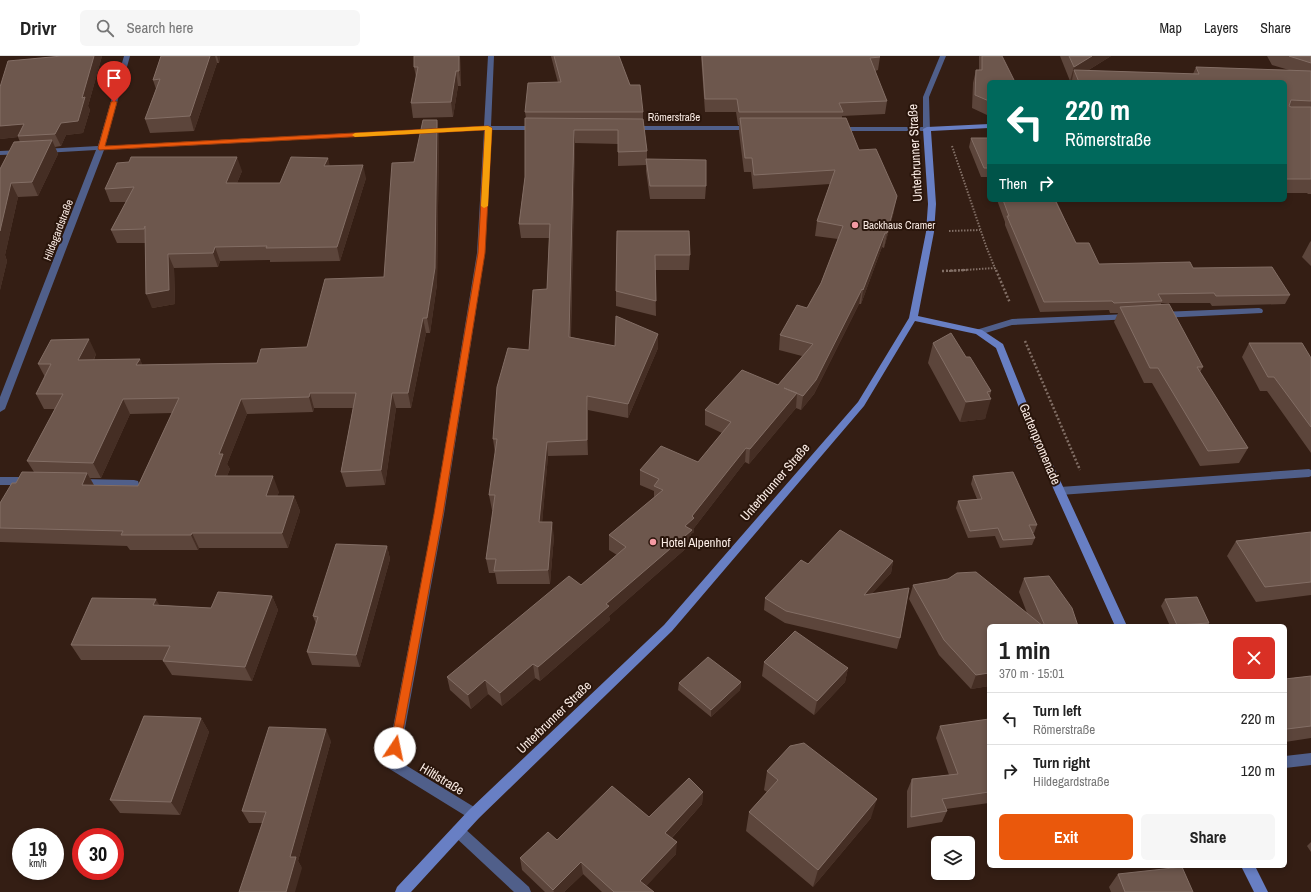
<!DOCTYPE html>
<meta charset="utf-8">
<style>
body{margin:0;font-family:"Archivo Narrow",sans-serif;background:#f6f6f6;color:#222;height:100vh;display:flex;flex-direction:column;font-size:15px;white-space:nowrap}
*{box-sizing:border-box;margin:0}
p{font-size:13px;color:#767676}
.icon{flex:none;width:22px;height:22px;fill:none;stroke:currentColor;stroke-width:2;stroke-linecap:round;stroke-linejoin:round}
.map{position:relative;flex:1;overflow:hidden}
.side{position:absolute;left:987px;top:568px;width:300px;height:244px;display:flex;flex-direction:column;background:#fff;border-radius:6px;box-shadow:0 2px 6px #0003}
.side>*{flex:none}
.banner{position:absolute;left:987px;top:24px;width:300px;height:122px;border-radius:6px;box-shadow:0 2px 6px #0003;background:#00695c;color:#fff;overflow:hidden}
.controls{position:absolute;left:931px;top:780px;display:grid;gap:8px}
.controls a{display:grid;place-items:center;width:44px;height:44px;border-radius:6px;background:#fff;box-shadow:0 2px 6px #0003;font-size:20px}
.speed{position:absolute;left:12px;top:772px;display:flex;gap:8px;font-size:20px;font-weight:700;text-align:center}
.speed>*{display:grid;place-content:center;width:52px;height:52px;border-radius:50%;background:#fff;box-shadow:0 2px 6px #0003;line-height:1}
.speed small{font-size:10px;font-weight:400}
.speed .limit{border:6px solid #d22;background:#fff;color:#111}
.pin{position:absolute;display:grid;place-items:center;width:34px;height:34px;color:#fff;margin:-41px -17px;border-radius:50% 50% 50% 0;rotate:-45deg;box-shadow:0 0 4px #0007}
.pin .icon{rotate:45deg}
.me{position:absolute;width:44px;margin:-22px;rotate:11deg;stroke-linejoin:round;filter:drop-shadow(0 0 3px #0008)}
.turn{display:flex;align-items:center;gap:14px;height:84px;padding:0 12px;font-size:18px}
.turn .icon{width:52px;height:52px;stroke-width:2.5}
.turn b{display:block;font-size:28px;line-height:34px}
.then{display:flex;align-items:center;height:38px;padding:0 12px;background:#0003;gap:8px;font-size:15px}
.round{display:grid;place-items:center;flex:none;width:42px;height:42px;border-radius:6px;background:#f6f6f6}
.headline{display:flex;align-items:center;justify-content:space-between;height:68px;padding:0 12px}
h1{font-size:24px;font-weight:800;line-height:30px}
.action{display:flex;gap:8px;margin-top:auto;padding:8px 12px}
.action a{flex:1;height:46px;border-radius:6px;background:#ea580c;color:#fff;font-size:16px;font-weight:800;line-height:46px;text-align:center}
.action a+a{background:#f6f6f6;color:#222}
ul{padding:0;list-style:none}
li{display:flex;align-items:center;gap:12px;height:52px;padding:0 12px;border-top:1px solid #e0e0e0}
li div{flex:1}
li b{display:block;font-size:15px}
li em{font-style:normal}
header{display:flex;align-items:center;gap:24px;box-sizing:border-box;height:56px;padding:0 20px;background:#fff;border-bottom:1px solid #e0e0e0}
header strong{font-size:19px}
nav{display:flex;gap:22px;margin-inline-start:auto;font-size:14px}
.search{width:280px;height:36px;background:#f6f6f6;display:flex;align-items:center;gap:10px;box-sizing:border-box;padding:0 14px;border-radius:6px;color:#767676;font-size:15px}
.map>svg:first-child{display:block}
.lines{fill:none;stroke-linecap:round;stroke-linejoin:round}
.path-far1{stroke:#826f66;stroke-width:2;stroke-dasharray:1.5 1.5;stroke-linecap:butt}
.path{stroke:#826f66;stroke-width:2.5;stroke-dasharray:2 2;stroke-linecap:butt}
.lane{fill:#505f8a;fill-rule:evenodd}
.street{fill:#505f8a;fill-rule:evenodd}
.secondary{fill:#687fc4;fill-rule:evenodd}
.wall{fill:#5c453b;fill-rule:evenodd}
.shaded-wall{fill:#452e24}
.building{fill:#6d574d;stroke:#836e65}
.route{fill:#ea580c;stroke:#983908}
.slow{fill:#f59e0b}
.poi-dot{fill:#f49aa3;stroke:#29150b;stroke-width:1.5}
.labels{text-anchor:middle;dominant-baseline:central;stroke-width:4;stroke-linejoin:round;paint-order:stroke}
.far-street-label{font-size:11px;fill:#faebe4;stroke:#29150b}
.far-poi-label{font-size:11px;fill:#faebe4;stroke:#29150b;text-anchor:start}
.street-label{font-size:13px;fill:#faebe4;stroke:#29150b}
.poi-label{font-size:13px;fill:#faebe4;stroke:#29150b;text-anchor:start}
</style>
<header>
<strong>Drivr</strong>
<div class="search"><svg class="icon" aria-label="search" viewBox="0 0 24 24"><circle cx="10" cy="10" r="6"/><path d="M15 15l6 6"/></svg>Search here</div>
<nav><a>Map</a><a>Layers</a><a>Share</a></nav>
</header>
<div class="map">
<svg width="1311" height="836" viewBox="0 0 1311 836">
<rect width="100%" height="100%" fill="#341e14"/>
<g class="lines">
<!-- path-far1 -->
<path class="path-far1" d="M952,90L986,190L996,215
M949,175L980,174
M949,215L995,212"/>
<!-- path -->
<path class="path" d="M996,214L1010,247
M942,215L967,214
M1025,285L1080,414"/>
<!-- lane -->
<path class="lane" d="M1259,252L1262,253L1263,255L1262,257L1161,262L1157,259L1161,256Z
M1129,258L1132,259L1133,261L1132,263L1012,269L979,279L975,276L976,274L1012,263Z
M1309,413L1311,414V420L1309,421L1060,439L1056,438L1055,435L1056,432L1060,431Z
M0,421H30L34,422L35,425L34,428L30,429H0Z
M80,423L134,424L138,425L139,428L138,431L134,432L80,431L76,430L75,427L76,424Z
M1311,697V709L1285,712V700Z
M458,769L463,771L529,831L531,836H514L453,779L452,775L453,771Z"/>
<!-- street -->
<path class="street" d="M124,0H130L105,90L484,70L488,0H494L491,70H539L543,72L539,74H491L485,197L444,458L399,705L479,754L480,758L479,762L474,764L469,762L388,712L386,708L434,458L477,197L484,74L104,94L5,353L0,356V341L96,94L44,97L40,95L44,93L98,90Z
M940,0H946L929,41L930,75H834L833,73L837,71H923V41Z
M628,70H751L755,72L751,74H631L627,72Z
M22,94L26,96L25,98L0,99V95Z"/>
<!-- secondary -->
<path class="secondary" d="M989,68V72L931,75L936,148L934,176L918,260L982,274L1003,288L1042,385L1127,570H1115L1032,385L996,292L976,278L915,265L864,350L672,575L479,762L411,836H395L397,831L469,754L664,569L858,346L909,262L926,176L928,148L923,73L927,71Z
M1241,810H1255L1268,836H1254Z"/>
</g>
<!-- wall -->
<path class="wall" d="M62,0H102L88,50L90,54L83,77L66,79L61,90L55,91L58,98L38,140L18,141L5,199L7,205L0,234V113L20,86L18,81L0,83V31Z
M161,0H220L219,7H217L194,75L150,77L145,63L156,33L153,24Z
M460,0L461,30H458L453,61L413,62L411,47L416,21L414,11Z
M551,0H619L630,29L643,56V63L647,95V103L706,130L705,143H650L646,115V109L618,110V88L575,87L571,281L615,290L658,278V292L628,362L588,354V399L548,400L542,466L554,480L550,528H497L495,517H489L486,503L493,454H492L489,439L495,397L493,383L529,294L547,233L549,182H521L519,168L525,121L526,62L525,56L558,27Z
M701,0H879L880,1L878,14L875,15L887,45L885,58L842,60V62L859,94L894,155L884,192L882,191L861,248H859L814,338L801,354L796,352L749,408L745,406L694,472V476L691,478V488L609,560L610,564L540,625L535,622L502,650L488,638L471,653L450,634L447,621L581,529L617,499L609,494V479L654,442V435L640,429V414L698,406L722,377L705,369V354L778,329L802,300L779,294L780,279L807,252L821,227L838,183L815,180L817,165L830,128L753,133L751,116H744L739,76V69H738L736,56H705Z
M979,0H1002L989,26V59H987L972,52L973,27L976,14H979Z
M1060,0H1111L1087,15L1193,18L1196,11L1289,14L1272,9L1267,0H1311V138H1308L1307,137H1285V26H1071L1072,24L1070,25Z
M437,64L439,78L437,228L430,277H426L411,352H396L385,429L346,431L341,416L353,352H314L313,356L247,358L227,408L230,413L227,420L279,436L277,440H294L300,455L288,492H199L198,494H130L127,490L0,486V447L16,427L34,416L27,405L55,353H44L36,338L45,321L38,308L96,298L94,304L140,303L142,309L257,307L307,291L384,221L414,106ZM172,357L138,430L94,429L90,422H101L130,358Z
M971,82H989V125L988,121H981L969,91Z
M328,102L329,110L366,122L340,205L270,206V204L220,205L218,211L174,212L175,248L152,252L145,187H117L111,174L126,146H110L105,133L242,115L237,127H280Z
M997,144H1063H1056L1076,187L1099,208L1193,212L1290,239L1285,248L1212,250L1210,247H1161V249L1203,311L1200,316L1248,392L1239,407L1200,410L1152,327H1144L1114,266L1118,257H1110L1109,254L1040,256L1005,169V166Z
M1171,144H1218V146H1172Z
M617,175L690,199L689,214H655L656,260L616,250V235Z
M1311,185V210L1302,201L1310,186Z
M933,287L966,301L991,335L985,363L960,366L928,307Z
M1249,287L1311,302V397L1267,335H1260L1242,301Z
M973,420L1037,469L1034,477H1032L1035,482L1032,489L1000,492L995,480L968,482L956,452L958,445L977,443L971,428Z
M1311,476V539L1256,546L1227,500L1236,485Z
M387,490L390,503L360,611L312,609L307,596L316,568L313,560Z
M893,505L891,517L872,537L900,582L897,593L785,567L764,554L765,542L808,508Z
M1024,522L1078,570H989V630L971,633L939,599L909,543L913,529L1027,557L1019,536Z
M272,540L278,554L252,625L172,619L163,605L164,604H81L71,589L159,549L211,552Z
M1165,543L1209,567L1207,570H1170L1161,550Z
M764,606L848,612L845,626L814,659L762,620Z
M1311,620V682L1285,686V623Z
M741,626L740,634L711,661L678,634L679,627Z
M201,662L209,676L180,759L120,757L110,744Z
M989,663V747L946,753L947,755L942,766L907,772V735L912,723L949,719L936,682L940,670Z
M331,685L298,805L302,812L263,767H249L242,755Z
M767,715L871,762L813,831L746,775L749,756L767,736L764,734Z
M703,736L702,748L672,782L676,798L646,830L654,836H602L583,818L564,836H545L522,814L520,802L557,784L649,761Z
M1311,786V796L1307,790Z
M1118,818L1193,836H1111L1109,831Z"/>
<!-- shaded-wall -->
<path class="shaded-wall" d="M94,0H102L88,50L90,54L83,77L66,79L61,90L55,78L61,67L82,42Z
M210,0H215L217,7L194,75L190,60Z
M217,0H220L219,7Z
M459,0H460L461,30L459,15Z
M1092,0H1111L1077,21L1074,14L1072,24L1070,25L1074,11Z
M456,15L458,30L453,61L451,46Z
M437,64L439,78L437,228L430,277L427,262Z
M24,68L18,80V81L0,83V70Z
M574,74L575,87L570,295L569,281Z
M52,84L58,98L38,140L32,126Z
M237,101L242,115L231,141L226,127Z
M328,102L331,115L324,110Z
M363,109L366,122L340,205L337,191Z
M11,127L18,141L5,199L7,205L0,234V175Z
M897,140L894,155L884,192L887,177Z
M885,177L882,191L861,248L863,234Z
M215,191L220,205L218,211L213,197Z
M168,198L174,212L175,248L152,252L146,238Z
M862,233L859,248L814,338L801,354L803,340Z
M423,262L426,277L411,352L408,337Z
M658,278V292L628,362V348Z
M89,283L96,298L86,319L78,304Z
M140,303L146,318L136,309Z
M310,337L314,352L313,356L309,341Z
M392,337L396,352L385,429L381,414Z
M797,337L796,352L749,408L750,393Z
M587,340L588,354V399L587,384Z
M123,343L130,358L101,422L93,407Z
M241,343L247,358L227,408L230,413L221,435L215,420L219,398Z
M991,343L985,363L960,366L966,346Z
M547,386L548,400L541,480L539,466Z
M746,392L745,406L694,472V476L691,478V488L609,560L610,564L540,625L538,611L606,548L692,460Z
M87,417L96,433L82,429Z
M273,420L279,436L272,455L266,440Z
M294,440L300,455L288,492L282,477Z
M552,466L554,480L550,528L548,514Z
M192,477L199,492L198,494L191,479Z
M387,490L390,503L360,611L356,599Z
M893,505L891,517L861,550L864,539Z
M272,540L278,554L252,625L245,611Z
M156,543L164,557L153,549Z
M533,608L535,622L502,650L500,637Z
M848,612L845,626L814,659L817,645Z
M989,617V630L971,633L976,619Z
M485,624L488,638L471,653L468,639Z
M741,626L740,634L711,661V654Z
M201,662L209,676L180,759L171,746Z
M326,673L331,685L298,805L302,812L295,836H286L290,801Z
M703,736L702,748L665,789V777Z
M877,743L871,762L813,831L818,814Z
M677,786L676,798L641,836L640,825Z
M581,806L583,818L564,836H554L553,834Z"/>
<!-- building -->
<path class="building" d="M62,0H94L82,42L85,41L78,65L61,67L55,78L18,80L24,68L0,70V31L8,5Z
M161,0H210L190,60L145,63L160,23L153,24Z
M414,0H459V15H456L451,46L411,47L418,11H414Z
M554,0H619L630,29H640L643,56H525L528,27L561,26Z
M702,0H879L880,1L870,2L887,45L839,47L843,56H739L737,43H705Z
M982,0H1002L1015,26H989V45L975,39L976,14H982Z
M1069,0H1092L1074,11Z
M1289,0H1311V7Z
M1196,11L1311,15V45L1291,44L1289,50L1291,51H1311V123H1285V26H1079L1074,14L1199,18Z
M525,62L643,63L647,95L618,96V74H574L569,281L615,290L616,260L658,278L628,348L587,340V384L547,386L539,466H552L548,514L494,515L496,503H486L495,439H489L497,383H493L497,331L508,292L529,294L533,234L547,233L550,168H519L525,121Z
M740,62H846L859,94L876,93L897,140L887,177H885L863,234L862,233L816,324L803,340L784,332L797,337L750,393L746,392L692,460L694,462L685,470L692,474L606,548L609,550L538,611L533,608L500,637L485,624L468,639L447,621L569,520L581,529L626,491L609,479L663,434L654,430L659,423L640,414L661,390L698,406L731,366L705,354L742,314L778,329L813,288L780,279L797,249L807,252L821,227L843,170L817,165L835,114L754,119L752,102H745Z
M423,64H437L435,212L427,262H423L408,337H392L381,414L341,416L356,337H310L309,341L241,343L219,398H223L215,420H273L266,440H294L282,477H192L191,479H121L123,475L0,472V447L12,427H16L22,416L87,417L82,429L138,430L179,342L123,343L93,407L27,405L63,338H36L51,308H38L51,284L89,283L78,304L140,303L136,309L257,307L261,293L307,291L325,223L384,221L392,107L414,106Z
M971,82H989V112H984Z
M52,84L32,126L11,127L0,175V113L14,86Z
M131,101H237L226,127H280L291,101L328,102L324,110L363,109L337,191L266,192L267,190L215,191L213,197L168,198L169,234L146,238L145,170L144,173L111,174L134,131L105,133L117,107L129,106Z
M646,103L706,104V130H650Z
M1003,144H1055L1076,187H1089L1099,208L1190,206L1193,212L1272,211L1290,239L1216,240L1214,237L1158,238L1162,245L1114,247L1112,245L1044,246L1007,160H1009Z
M617,175H689L690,199H655L656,245L616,235Z
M1169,248L1203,311H1197L1248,392L1208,395L1158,312H1150L1120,251Z
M951,277L966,301H970L991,335L987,336L991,343L966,346L933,287Z
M1249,287H1302L1311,302V371L1274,321H1268Z
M1013,416L1037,469H1029L1035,482L1003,484L998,472L970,475L958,445L982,443L973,420Z
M840,474L893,505L864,539L909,532L900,582L786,555L765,542L801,504L808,508Z
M1311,476V526L1265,531L1236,485Z
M336,488L387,490L356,599L307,596L318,561L313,560Z
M976,516L1043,570H989V617L976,619L944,584L913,529L948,523L957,517Z
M1049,520L1072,552L1078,570H1045L1024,522Z
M218,536L272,540L245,611L163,605L170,590L71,589L92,542L156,543L153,549L211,552Z
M1197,541L1209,567L1177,569L1165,543Z
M795,575L848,612L817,645L764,606Z
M708,601L741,626L711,654L679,627Z
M1311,620V670L1287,673L1285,671V623Z
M144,660L201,662L171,746L110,744Z
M989,663V736L942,743L947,755L911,761L912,723L958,718L940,670Z
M269,671L326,673L290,801H296L286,836H239L266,756L242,755Z
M804,687L877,743L818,814L749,756L778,724L767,715L790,690Z
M689,722L703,736L665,777L677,786L640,825L654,836H614L581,806L553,834L520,802L548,776L557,784L612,730L649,761Z
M1182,811L1193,836H1125L1118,818Z"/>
<!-- route -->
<path class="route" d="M114,44L117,46L105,90L488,70L492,72L485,197L443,458L399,696L395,697L391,696L390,692L434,458L478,197L485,74L99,94L98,92L111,46Z"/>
<!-- slow -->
<path class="slow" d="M488,70L492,72L488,150L484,152L481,150L485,74L355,81L352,79L355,77Z"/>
<!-- markers -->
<g class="poi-dot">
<circle cx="855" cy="169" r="4"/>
<circle cx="653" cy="486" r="4"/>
</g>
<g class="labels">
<!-- far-street labels -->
<g class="far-street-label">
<text x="674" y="61">Römerstraße</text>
<text transform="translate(58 174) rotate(-69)">Hildegardstraße</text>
</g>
<!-- far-poi labels -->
<g class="far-poi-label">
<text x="863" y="169">Backhaus Cramer</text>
</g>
<!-- street labels -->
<g class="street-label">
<text transform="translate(915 97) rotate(-93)">Unterbrunner Straße</text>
<text transform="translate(1040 388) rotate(67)">Gartenpromenade</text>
<text transform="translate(775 426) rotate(-49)">Unterbrunner Straße</text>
<text transform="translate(554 661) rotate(-44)">Unterbrunner Straße</text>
<text transform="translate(442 723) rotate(31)">Hiltlstraße</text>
</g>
<!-- poi labels -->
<g class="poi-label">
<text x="661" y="486">Hotel Alpenhof</text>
</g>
</g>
</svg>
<div class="controls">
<a><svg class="icon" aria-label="layers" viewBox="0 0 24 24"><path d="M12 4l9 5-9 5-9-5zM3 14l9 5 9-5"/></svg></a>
</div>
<div class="speed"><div>19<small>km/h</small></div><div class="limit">30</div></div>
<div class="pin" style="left:114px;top:46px;background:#d93025"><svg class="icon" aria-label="arrive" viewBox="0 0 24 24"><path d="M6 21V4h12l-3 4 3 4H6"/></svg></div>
<svg class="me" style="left:395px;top:692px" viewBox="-20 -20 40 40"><circle r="19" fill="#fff"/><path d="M0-13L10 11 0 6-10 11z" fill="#ea580c"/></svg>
<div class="banner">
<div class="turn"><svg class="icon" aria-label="left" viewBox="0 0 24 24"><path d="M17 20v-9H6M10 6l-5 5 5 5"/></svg><div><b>220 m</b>Römerstraße</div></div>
<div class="then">Then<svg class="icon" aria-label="right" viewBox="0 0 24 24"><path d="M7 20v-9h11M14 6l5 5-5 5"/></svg></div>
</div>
<section class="side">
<div class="headline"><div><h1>1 min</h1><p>370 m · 15:01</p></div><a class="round" style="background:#d93025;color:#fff"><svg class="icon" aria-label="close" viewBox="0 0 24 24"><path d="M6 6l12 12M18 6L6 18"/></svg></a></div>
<ul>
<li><svg class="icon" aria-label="left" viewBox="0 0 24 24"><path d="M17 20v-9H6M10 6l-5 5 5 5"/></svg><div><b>Turn left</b><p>Römerstraße</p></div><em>220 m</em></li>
<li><svg class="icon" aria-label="right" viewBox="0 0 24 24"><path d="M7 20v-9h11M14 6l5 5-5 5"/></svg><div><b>Turn right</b><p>Hildegardstraße</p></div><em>120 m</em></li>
</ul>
<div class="action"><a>Exit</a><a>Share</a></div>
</section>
</div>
